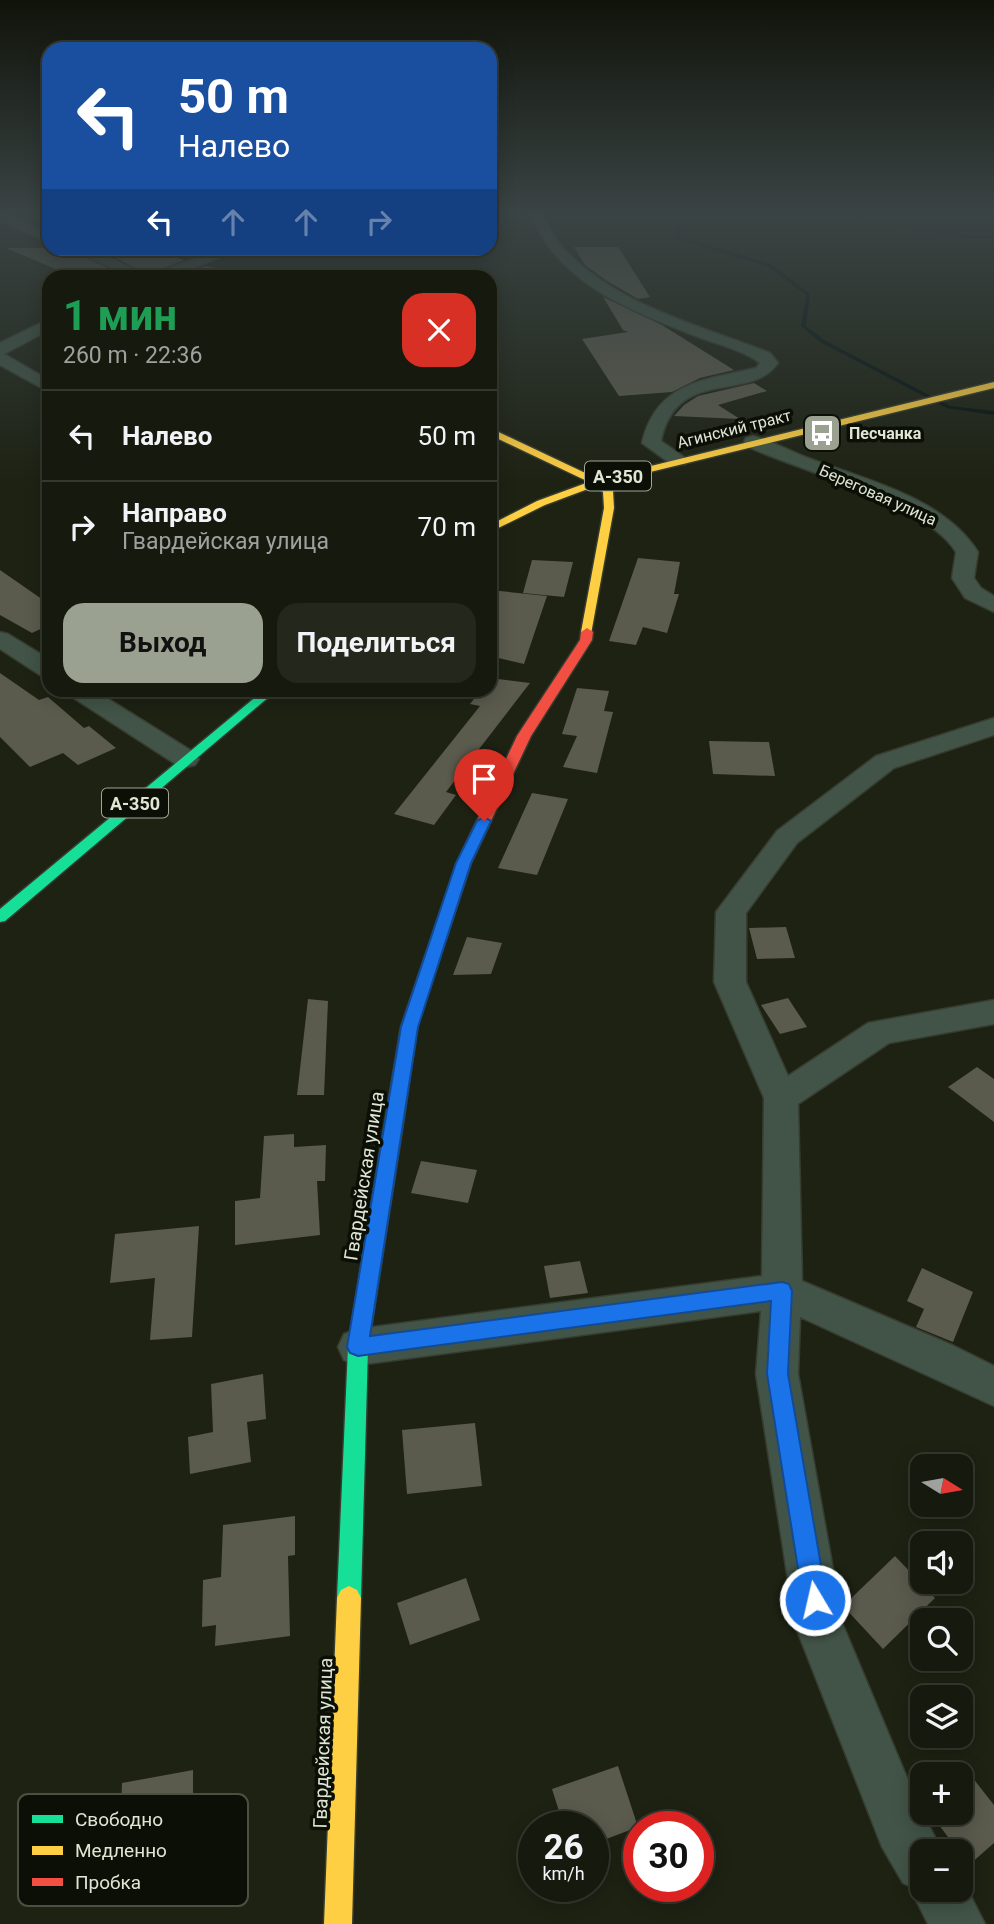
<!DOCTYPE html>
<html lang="ru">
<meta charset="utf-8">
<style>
body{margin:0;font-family:Roboto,sans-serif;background:#23271c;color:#f1f3f6;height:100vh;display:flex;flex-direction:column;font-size:26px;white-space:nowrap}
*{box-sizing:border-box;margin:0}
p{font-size:23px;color:#9ea19e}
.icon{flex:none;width:38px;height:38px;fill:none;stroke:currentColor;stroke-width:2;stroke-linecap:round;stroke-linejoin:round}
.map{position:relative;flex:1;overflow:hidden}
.side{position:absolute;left:42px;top:270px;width:455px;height:427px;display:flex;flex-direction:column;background:#161a0e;border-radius:21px;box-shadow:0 4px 18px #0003,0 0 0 2px #35382e}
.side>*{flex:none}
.hud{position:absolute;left:42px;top:42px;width:455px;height:214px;border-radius:21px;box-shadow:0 4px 18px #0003,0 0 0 2px #35382e;background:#1a4fa0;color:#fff;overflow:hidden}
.needle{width:46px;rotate:101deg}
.fabs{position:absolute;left:910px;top:1454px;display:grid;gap:14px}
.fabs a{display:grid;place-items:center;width:63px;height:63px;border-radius:14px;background:#161a0e;box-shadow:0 4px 18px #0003,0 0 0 2px #35382e;font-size:35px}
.speed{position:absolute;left:518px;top:1811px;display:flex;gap:14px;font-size:35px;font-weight:700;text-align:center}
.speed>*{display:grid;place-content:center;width:91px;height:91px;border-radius:50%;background:#161a0e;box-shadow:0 4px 18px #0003,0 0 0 2px #35382e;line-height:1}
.speed small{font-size:18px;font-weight:400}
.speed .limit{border:10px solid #d22;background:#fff;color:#111}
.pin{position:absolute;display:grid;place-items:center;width:60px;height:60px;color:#fff;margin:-72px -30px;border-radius:50% 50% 50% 0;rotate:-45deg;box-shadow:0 0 7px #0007}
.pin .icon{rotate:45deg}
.me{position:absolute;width:77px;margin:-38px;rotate:351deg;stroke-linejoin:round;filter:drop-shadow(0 0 5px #0008)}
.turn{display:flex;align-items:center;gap:24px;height:147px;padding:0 21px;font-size:32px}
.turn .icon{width:91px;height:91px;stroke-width:2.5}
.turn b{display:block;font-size:49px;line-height:60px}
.lanes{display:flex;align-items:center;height:66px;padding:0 21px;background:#0003;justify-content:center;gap:35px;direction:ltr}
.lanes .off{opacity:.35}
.round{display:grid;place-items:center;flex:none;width:74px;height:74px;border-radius:21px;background:#23271c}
.summary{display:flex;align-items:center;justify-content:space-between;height:119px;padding:0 21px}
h1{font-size:42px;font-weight:700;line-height:52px;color:#1e9e55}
.action{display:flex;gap:14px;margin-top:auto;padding:14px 21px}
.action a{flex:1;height:80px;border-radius:21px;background:#9ba191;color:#111;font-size:28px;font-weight:700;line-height:80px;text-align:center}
.action a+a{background:#23271c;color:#f1f3f6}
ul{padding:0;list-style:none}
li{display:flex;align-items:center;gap:21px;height:91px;padding:0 21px;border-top:2px solid #35382e}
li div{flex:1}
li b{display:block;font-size:26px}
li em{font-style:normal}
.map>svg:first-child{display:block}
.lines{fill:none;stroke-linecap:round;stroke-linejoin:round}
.stream{fill:#051412;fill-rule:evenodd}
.building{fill:#5a5a4d}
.street-casing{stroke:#373c30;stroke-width:3}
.fast-casing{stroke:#373c30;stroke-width:3}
.slow-casing{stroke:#373c30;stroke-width:3}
.jam-casing{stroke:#373c30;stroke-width:3}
.street{fill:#415447;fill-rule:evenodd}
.fast{fill:#16e098;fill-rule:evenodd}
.slow{fill:#ffcf43;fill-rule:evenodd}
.jam{fill:#f24e42;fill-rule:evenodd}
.route{fill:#1a73e8;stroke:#114b97;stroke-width:2}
.labels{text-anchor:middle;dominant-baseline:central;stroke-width:7;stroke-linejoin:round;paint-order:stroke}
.far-street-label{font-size:16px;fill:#dfe6d5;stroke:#0b0f05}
.far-poi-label{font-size:16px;font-weight:bold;fill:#dfe6d5;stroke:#0b0f05;text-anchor:start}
.shield{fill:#0b0f05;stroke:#9fa697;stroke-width:2}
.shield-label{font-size:18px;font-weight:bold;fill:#dfe6d5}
.street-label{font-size:19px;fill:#dfe6d5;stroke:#0b0f05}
.key{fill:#0b0f05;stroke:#4b5043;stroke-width:2}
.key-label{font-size:19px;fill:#dfe6d5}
</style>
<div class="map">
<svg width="994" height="1924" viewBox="0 0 994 1924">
<rect width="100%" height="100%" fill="#1d2213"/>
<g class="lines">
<!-- stream -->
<path class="stream" d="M678,214H682L680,237L771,264L810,294L806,326L824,340L950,406L994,411V415L947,408L820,342L801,326L806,295L767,266L676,239Z
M838,214H844L967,236H994V238H967Z"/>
</g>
<!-- building -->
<path class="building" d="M574,247H618L650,297L638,299L607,281L585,265Z
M6,248H65L125,276H72Z
M96,248H143L184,260L156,271L151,276Z
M206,266L216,268L215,276H180Z
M603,297L662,325L734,370L700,378L672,392L619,396L582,339L628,332L623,330Z
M754,383L767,391L718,405L740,419L674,416L684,405L698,396Z
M638,558L680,562L674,594H679L667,633L643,627L636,645L609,641Z
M532,560L573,562L564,597L523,593Z
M0,570L49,604V625L32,633L0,615Z
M490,590L547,596L524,664L490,656Z
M0,673L39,700L48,697L84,728L89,726L116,748L78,765L63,753L30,767L0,737Z
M490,678L530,683L446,792L456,795L434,825L394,814L480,706L470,704L481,690H490Z
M577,688L609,691L604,711L613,712L597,773L563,767L577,736L562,734Z
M709,741L769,742L775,776L713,774Z
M532,793L568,799L537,875L498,868Z
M786,927L795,958L757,959L749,928Z
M467,937L502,943L491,974L453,975Z
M788,998L807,1027L780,1034L761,1005Z
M308,999L328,1001L324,1095H297Z
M977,1067L994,1079V1122L948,1087Z
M294,1134V1147L326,1145L325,1181H317L320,1235L235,1245V1201L260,1198L264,1136Z
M421,1161L477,1170L468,1203L411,1193Z
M199,1226L192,1337L150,1340L155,1278L110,1283L115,1234Z
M580,1261L588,1293L550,1298L544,1266Z
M922,1268L973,1292L953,1342L916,1327L924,1309L907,1301Z
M263,1374L266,1419L247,1422L251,1462L190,1474L188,1437L213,1432L211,1384Z
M475,1423L482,1486L407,1494L402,1430Z
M295,1516V1555L288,1556L290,1636L215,1646L216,1625L202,1627L203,1580L221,1577L223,1525Z
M895,1556L935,1598L883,1649L843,1606Z
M466,1578L480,1620L410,1645L397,1603Z
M961,1763L994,1805V1843L969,1865L930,1813H961Z
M618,1766L638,1827L593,1844V1827H564L552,1789Z
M193,1770V1851L119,1865L122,1783Z"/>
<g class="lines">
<defs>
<path id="street" d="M0,214H6L49,233V242L0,221Z
M530,214H542C549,224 553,237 561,246C614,305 699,325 770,353L778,363C749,404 677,365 661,441L688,460L685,464H671L642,443C656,382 704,380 756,368L760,363C745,351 720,345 701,338C632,311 561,286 530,214Z
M68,248H89L149,276H130Z
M222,248H243L174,276H155L157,273Z
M49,319V330L4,354L49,380V392L0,365V343Z
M753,436C772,441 790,451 808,458C866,480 943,497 978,552L974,578L981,588L994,596V612L965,598L952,578L956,552C926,503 800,471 746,446L744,442L746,438Z
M0,632L8,634L49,659V677L40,675L0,649Z
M66,690H94L195,753L199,759L195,765L186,767L177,765L69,695Z
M994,718V735L894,768L797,843L746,913V982L788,1076L868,1023L994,1000V1024L889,1043L798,1104L802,1281L952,1345L994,1366V1406L800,1317L798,1374L843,1625L920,1809L943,1852H922V1890H961V1877L985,1924H928L911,1890L912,1887L903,1883L882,1847L795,1625L756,1374L761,1311L358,1365L344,1360L338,1347L344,1334L358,1329L762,1276L764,1098L714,982L716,912L777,831L876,756Z"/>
<path id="fast" d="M264,690H277L5,921L0,922V909Z
M395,1110L401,1112L404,1117L368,1347L361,1598L357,1606L349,1610L341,1606L337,1598L348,1347L386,1117L389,1112Z"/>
<path id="slow" d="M994,382V388L605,483L613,491L614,508L591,634H583L581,632L604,508L603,492L596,486L545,505L490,532V525L537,501L589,482L490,435V428L598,479Z
M349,1586L357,1590L361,1598L352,1924H324L337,1598L341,1590Z"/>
<path id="jam" d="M587,628L593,632L592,640L531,736L471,863L417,1027L404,1117L401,1122L395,1124L389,1122L386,1117L401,1027L457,863L517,736L580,640L581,632Z"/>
</defs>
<!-- street casing -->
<use href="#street" class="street-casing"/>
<!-- fast casing -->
<use href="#fast" class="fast-casing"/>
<!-- slow casing -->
<use href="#slow" class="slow-casing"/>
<!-- jam casing -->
<use href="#jam" class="jam-casing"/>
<!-- street -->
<use href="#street" class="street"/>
<!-- fast -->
<use href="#fast" class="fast"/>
<!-- slow -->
<use href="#slow" class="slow"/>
<!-- jam -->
<use href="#jam" class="jam"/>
</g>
<!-- sky -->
<linearGradient id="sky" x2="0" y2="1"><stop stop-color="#10130a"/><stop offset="0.44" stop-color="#3a4444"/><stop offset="1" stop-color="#3a4444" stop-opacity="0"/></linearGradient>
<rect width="994" height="483" fill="url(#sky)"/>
<!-- route -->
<path class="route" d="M484,817L491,821L471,863L418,1027L370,1336L782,1282L789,1284L792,1291L788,1374L827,1600L823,1608L815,1612L807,1608L803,1600L767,1374L771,1301L358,1356L350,1353L347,1347L401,1027L456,863L477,821Z"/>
<!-- icons -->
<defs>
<symbol id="bus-square" viewBox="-11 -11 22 22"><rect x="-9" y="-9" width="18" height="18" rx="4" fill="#9ba191" stroke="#0b0f05"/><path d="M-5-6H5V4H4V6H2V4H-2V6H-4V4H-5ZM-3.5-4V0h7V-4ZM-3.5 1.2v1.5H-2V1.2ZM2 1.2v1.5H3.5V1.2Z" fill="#fff"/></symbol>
</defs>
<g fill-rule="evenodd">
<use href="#bus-square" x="800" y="411" width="44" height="44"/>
</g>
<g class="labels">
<!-- far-street labels -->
<g class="far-street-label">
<text transform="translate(734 429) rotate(-14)">Агинский тракт</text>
<text transform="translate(878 495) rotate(24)">Береговая улица</text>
</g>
<!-- far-poi labels -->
<g class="far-poi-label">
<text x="849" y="433">Песчанка</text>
</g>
<!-- shield labels -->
<g class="shield">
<rect x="585" y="461.5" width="66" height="29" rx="5"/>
<rect x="102" y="788.5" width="66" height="29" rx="5"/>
</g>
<g class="shield-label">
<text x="618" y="476">А-350</text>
<text x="135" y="803">А-350</text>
</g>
<!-- street labels -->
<g class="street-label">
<text transform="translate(364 1176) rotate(-81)">Гвардейская улица</text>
<text transform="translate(323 1743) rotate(-88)">Гвардейская улица</text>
</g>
</g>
<!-- legend -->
<rect x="18" y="1794" width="230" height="112" rx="10" class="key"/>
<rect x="32" y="1815" width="31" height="8" fill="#16e098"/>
<rect x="32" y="1846" width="31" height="9" fill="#ffcf43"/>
<rect x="32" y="1878" width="31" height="8" fill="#f24e42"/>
<g class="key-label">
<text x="75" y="1826">Свободно</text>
<text x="75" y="1857">Медленно</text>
<text x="75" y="1889">Пробка</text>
</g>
</svg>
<div class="fabs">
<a><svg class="needle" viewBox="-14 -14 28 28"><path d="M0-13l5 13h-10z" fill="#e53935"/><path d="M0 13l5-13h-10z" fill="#9ea19e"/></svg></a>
<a><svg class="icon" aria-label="sound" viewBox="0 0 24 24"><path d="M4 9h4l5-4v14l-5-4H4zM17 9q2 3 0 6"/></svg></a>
<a><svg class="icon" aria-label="search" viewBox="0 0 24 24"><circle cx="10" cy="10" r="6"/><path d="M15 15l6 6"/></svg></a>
<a><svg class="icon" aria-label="layers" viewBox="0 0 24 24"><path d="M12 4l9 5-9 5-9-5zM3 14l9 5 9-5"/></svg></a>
<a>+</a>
<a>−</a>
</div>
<div class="speed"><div>26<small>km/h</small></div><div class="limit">30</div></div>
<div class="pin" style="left:484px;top:821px;background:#d93025"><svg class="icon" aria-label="arrive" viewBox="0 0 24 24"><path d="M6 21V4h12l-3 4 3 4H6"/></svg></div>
<svg class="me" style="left:815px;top:1600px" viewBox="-20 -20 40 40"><circle r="17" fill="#1a73e8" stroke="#fff" stroke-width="3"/><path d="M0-11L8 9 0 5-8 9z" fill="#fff"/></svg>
<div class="hud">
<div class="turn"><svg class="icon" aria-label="left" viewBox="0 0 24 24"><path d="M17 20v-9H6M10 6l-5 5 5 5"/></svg><div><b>50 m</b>Налево</div></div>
<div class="lanes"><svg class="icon" aria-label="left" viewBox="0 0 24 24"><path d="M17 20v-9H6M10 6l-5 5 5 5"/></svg><svg class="icon off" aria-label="ahead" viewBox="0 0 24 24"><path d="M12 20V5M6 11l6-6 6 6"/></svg><svg class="icon off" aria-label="ahead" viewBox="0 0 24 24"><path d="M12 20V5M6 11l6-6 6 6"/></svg><svg class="icon off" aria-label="right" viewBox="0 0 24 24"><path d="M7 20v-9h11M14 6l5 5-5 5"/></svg></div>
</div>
<section class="side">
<div class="summary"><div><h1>1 мин</h1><p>260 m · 22:36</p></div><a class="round" style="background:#d93025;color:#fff"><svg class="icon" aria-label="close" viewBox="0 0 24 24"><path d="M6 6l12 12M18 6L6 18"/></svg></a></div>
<ul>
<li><svg class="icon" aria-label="left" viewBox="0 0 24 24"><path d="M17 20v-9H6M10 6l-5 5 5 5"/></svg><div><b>Налево</b></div><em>50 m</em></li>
<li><svg class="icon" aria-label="right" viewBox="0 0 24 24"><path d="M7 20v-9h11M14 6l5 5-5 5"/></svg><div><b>Направо</b><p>Гвардейская улица</p></div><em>70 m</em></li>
</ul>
<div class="action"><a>Выход</a><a>Поделиться</a></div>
</section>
</div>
